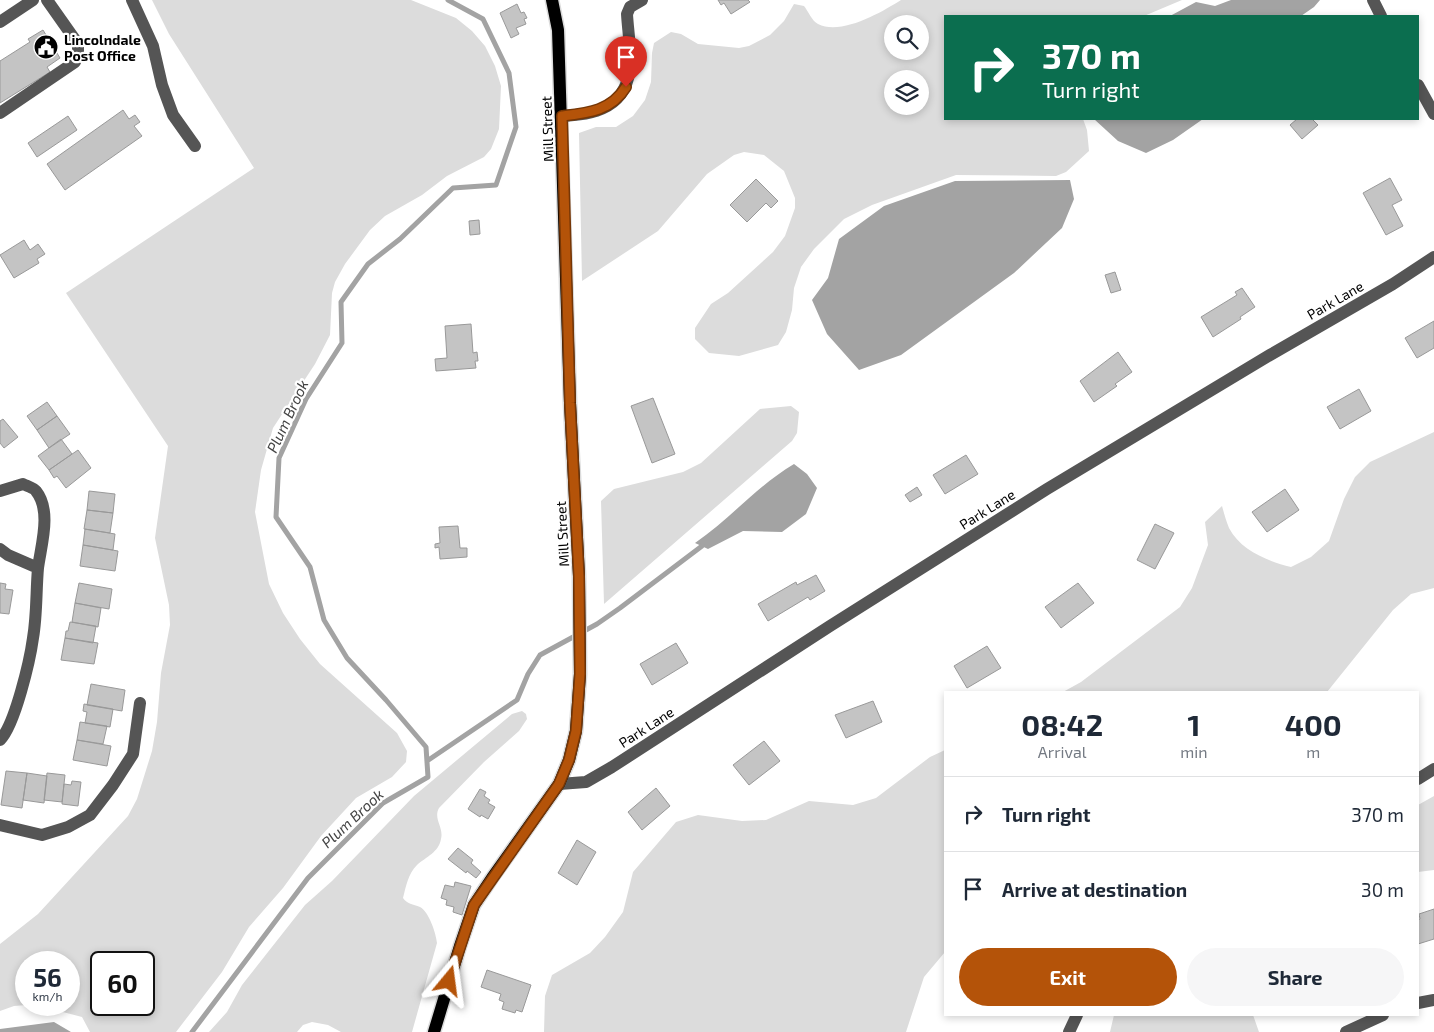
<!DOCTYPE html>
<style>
body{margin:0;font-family:"Exo 2",sans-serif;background:#f6f6f7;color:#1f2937;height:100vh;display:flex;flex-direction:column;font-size:19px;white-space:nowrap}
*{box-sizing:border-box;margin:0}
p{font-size:16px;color:#747a83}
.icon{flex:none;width:28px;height:28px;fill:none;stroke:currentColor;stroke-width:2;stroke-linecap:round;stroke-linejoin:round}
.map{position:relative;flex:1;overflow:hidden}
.details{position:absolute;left:944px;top:691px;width:475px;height:325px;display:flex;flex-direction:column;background:#fff;border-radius:0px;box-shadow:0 2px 8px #0003}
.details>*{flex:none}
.top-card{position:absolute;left:944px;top:15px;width:475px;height:105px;border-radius:0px;box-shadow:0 2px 8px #0003;background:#0b6e4f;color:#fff;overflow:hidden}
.fabs{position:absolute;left:884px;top:15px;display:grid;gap:10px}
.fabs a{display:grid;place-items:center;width:45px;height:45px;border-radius:50%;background:#fff;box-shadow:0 2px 8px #0003;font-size:25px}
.speed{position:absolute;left:15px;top:951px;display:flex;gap:10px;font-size:25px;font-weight:700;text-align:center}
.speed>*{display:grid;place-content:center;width:65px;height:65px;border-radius:50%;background:#fff;box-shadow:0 2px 8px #0003;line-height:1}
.speed small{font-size:12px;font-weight:400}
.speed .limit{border:2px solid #111;border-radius:8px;background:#fff;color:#111}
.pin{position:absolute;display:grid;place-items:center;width:42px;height:42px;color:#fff;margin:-51px -21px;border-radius:50% 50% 50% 0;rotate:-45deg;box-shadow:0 0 5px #0007}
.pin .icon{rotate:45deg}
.me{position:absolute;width:55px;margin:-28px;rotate:16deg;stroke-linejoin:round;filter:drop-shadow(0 0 4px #0008)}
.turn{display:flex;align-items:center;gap:18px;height:105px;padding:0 15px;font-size:22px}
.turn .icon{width:65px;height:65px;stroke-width:2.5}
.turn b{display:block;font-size:35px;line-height:42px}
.eta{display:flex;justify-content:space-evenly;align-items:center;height:85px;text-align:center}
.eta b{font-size:30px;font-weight:700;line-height:35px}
.button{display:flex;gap:10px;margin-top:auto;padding:10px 15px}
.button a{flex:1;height:58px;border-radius:30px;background:#b45309;color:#fff;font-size:20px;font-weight:700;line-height:58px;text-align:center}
.button a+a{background:#f6f6f7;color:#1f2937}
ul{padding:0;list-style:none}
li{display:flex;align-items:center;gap:15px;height:75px;padding:0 15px;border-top:1px solid #e0e1e3}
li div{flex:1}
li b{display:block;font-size:19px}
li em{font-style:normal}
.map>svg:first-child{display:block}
.green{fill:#dcdcdc;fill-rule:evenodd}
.water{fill:#a3a3a3}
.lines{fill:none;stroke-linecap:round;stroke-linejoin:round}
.stream{stroke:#a3a3a3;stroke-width:5}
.building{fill:#c4c4c4;stroke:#999}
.major-casing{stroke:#dbdbdb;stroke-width:15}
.minor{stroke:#555;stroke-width:12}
.major{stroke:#000;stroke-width:12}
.route-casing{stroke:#753606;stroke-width:12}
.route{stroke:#b45309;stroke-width:9}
.labels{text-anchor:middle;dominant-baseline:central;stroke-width:4.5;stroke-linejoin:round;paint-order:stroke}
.poi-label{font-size:14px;font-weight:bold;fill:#000;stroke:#fff;text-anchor:start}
.street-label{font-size:14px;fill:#000;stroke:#fff}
.water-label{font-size:15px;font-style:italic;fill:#444;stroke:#fff}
</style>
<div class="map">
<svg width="1434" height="1032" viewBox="0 0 1434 1032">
<rect width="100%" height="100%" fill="#fff"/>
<!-- green -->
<path class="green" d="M152,0H411L456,18L472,31L485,46L495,66L501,86L499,129L491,149L484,157L447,176L422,195L385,216L370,230L345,264L335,282L332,293L330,335L315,364L273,428L261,470L255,512L269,584L283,613L300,639L320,664L397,733L407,751L406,762L392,777L356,798L321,836L283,888L249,927L222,972L176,1032H90L82,1017L36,1005H69V962H26L27,1005L14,1006L0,1011V944L38,914L128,816L137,799L152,751L157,722L161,673L170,625L169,605L155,538L168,446L66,293L254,168L169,34ZM144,962V1005H101V962Z
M901,0H1182L1144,16H945V119H1083L1087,130L1089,151L1066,172L1056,176L956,175L872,205L844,219L814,249L801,267L794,288L792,310L786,332L778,345L739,356L709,353L695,339V328L711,304L728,293L773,252L785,236L795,208V198L784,171L764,155L744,152L734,155L707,174L658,231L582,281L579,133L596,127H616L633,116L645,100L651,82L652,53L654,43L671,32L681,34L698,44L739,48L749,46L770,35L784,21L794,4L804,6C808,11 812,21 818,24C841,36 882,12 901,0ZM892,24H920V51H892ZM892,79H920V106H892Z
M791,406L799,412L797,433L792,441L604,604L601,501L614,489L683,472L701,463L760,409Z
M1434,432V588L1411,594L1393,610L1327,692H1063L1081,682L1180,607L1192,588L1208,545L1205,522L1222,506C1224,513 1226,521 1229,528C1241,551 1268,561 1291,567L1311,557L1329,541L1344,499L1355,477L1370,462Z
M522,711L526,714L527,719L519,731L484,762L439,808C433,819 444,827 441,839C439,852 426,857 417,865C408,874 406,886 403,898C407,904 413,904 420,907C429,912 436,933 437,943L412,1032H341L328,1025L312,1022L303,1025L297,1032H209L227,1012L242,985L305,905L332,881L414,796L512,714Z
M945,750V952L924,977L906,1032H544L545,996L552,975L590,953L605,937L623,912L633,872L676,822L698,815L742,821L766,820L809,801L853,805L876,798L930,757Z
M1434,796V870L1418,872V805Z
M1114,1015H1253L1259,1032H1110Z"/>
<!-- water -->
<path class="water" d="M1231,0H1320L1314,7L1301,16H1170L1196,2L1215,6Z
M1094,119H1203L1173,140L1146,153L1118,141Z
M1070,180L1074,199L1062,228L1014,273L901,355L859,370L827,334L812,300L828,278L839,239L884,206L955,181Z
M794,464L807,474L817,488L806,514L782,532L743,531L708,549L695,543C730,519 757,486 794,464Z
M54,1022L71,1032H0V1029Z"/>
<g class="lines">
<!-- stream -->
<path class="stream" d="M427,761L517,700L528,674L540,655L597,624L620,608L702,546
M192,1032L308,878L383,803L428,777L426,747L386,700L347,658L324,620L310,567L276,517L279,458L306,399L342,343L341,302L368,264L400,239L453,188L496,185L516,127L509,73L483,19L448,0"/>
</g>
<!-- building -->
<path class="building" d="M718,0H748L750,2L731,14L724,3L721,5Z
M517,4L521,13L524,12L527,18L524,19L526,24L516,28L519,34L511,38L500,13Z
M43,30L60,58L47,67L50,72L0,103V61L30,42L28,39Z
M123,110L129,119L135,115L140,122L134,126L142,136L65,190L47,164Z
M68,116L77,130L37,157L28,143Z
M1297,119H1315L1313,120L1318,125L1302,139L1290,125Z
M1390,178L1402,200L1392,205L1403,226L1386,235L1363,193Z
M756,179L778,201L771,208L766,203L747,222L730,205Z
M479,220L480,234L470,235L469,221Z
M24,240L30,250L38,244L45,254L37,259L39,263L14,278L0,255Z
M1115,272L1121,290L1111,293L1105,275Z
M1242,288L1255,307L1240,317L1241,319L1213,337L1201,317L1237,295L1235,292Z
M1434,321V348L1417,358L1405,338Z
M471,324L473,353L477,352L478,361H475L476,368L436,371L435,359L447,358L445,326Z
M1118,352L1132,372L1115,384L1117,386L1094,402L1080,381Z
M1359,389L1371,411L1340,429L1327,407Z
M653,398L675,454L652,463L631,406Z
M47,402L57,416L37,430L27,416Z
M57,416L70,434L49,448L37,430Z
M3,419L18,437L4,448L0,443V421Z
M61,439L72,454L49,470L38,456Z
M78,450L91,468L66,488L57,476L54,478L49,470Z
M966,455L978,474L945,494L933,475Z
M917,487L922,495L910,502L905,495Z
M1285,489L1299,510L1267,532L1252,512Z
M89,491L115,494L113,513L87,510Z
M87,510L113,513L110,533L84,529Z
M1155,524L1174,533L1155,569L1137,560Z
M458,526L460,548H467V557L440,559L439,547L435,548V544L440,543L439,527Z
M85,529L115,534L113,550L83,545Z
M83,545L118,551L115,571L80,566Z
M816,575L825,591L810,600L808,597L768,621L758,604L796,582L797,585Z
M0,583L6,584L5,589L13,590L9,614L0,613Z
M79,583L112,589L109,609L75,603Z
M1078,583L1094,603L1061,628L1045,607Z
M75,603L101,608L98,627L72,622Z
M70,622L96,626L93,643L65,638L66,631H68Z
M65,638L98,643L94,664L61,660Z
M676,643L688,663L652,685L640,664Z
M987,646L1001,668L967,688L954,666Z
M91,684L125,690L122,711L87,705Z
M873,701L882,722L846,738L835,715Z
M84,704L113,709L110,727L85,723L87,712L83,711Z
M80,722L107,726L103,744L77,740Z
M77,740L111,746L107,766L73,760Z
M764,741L780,761L749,785L733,765Z
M6,771L27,773L22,808L1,805Z
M27,773L47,776L44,803L23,800Z
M47,773L65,775L62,802L44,800Z
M72,781L81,782L78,806L62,804L64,784L71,785Z
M656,788L670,806L642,830L628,812Z
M480,789L486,792L484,796L490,800L488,803L495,807L488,819L481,815L480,817L468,809Z
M577,840L596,852L577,885L558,873Z
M458,848L473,860L471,863L481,872L476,878L467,871L466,873L448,859Z
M455,882L471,886L462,915L453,912L454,907L446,905L447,900L441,898L445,885L454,887Z
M1434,909V939L1418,944V920L1420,919L1419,914Z
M487,970L531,985L522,1012L516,1010L515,1013L502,1009L504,1002L499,1000L501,994L481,987Z"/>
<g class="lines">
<defs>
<path id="major" d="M434,1032L460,946L474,905L492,878L559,784L569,760L576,731L580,674L579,576L570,403L558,30L552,0"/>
</defs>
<!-- major casing -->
<use href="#major" class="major-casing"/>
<!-- minor -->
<path class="minor" d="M132,0L153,46L162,85L173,115L195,146
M1373,0L1381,16
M0,22L33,0
M1418,85L1434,114
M0,113L75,62L78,54V44L47,0
M562,116C573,115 586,115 596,111C642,96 629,50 627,14L630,7L642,0
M0,491L23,484C27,486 34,488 36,491C52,511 41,545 38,568L8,555L0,549
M0,740C15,725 30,660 33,638C37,615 36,591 38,568
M1418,779L1434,769
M559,784L586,782L612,767L830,626L1047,489L1270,355L1393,284L1434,257
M0,825L42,835L68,827L90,815L113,785L133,754L140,703
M1418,1003L1434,1000
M1069,1032L1077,1015
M1346,1032L1383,1015"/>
<!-- major -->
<use href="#major" class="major"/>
</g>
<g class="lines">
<defs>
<path id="route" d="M449,981L474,905L559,784L569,760L576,731L580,674L579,576L570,403L562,116C588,113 611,111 626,87"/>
</defs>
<!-- route casing -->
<use href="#route" class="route-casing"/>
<!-- route -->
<use href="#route" class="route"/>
</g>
<!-- icons -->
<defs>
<symbol id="civic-disc" viewBox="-11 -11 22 22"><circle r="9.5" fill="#000" stroke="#fff"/><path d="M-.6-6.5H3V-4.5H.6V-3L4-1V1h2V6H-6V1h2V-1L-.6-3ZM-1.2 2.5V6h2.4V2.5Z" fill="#fff"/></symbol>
</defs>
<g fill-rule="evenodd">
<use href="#civic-disc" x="32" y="33" width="28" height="28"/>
</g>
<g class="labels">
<!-- poi labels -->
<g class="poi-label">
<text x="64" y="39">Lincolndale<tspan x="64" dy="16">Post Office</tspan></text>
</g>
<!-- street labels -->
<g class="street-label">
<text transform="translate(547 129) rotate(-92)">Mill Street</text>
<text transform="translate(1335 300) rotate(-30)">Park Lane</text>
<text transform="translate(987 509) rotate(-32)">Park Lane</text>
<text transform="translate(562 534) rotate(-93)">Mill Street</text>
<text transform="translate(646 727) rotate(-33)">Park Lane</text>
</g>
<!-- water labels -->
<g class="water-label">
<text transform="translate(287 416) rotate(-65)">Plum Brook</text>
<text transform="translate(352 818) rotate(-43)">Plum Brook</text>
</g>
</g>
</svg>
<div class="fabs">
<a><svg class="icon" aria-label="search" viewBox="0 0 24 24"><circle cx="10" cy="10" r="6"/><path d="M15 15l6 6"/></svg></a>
<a><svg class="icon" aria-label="layers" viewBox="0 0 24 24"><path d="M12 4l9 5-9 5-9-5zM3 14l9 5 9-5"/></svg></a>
</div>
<div class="speed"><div>56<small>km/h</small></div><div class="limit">60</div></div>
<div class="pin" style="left:626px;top:87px;background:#d93025"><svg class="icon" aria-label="arrive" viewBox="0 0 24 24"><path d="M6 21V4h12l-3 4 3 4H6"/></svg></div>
<svg class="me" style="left:449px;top:981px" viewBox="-20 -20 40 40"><path d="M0-17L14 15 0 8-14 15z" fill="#b45309" stroke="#fff" stroke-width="4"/></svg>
<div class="top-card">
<div class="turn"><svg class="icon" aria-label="right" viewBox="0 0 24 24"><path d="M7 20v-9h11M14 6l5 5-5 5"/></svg><div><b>370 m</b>Turn right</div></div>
</div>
<section class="details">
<div class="eta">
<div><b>08:42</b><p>Arrival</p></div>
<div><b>1</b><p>min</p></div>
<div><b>400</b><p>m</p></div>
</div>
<ul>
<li><svg class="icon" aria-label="right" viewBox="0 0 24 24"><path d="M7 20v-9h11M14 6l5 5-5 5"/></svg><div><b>Turn right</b></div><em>370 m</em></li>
<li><svg class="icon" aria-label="arrive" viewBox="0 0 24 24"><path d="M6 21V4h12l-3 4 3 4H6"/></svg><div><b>Arrive at destination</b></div><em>30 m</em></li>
</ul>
<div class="button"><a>Exit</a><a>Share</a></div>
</section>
</div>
